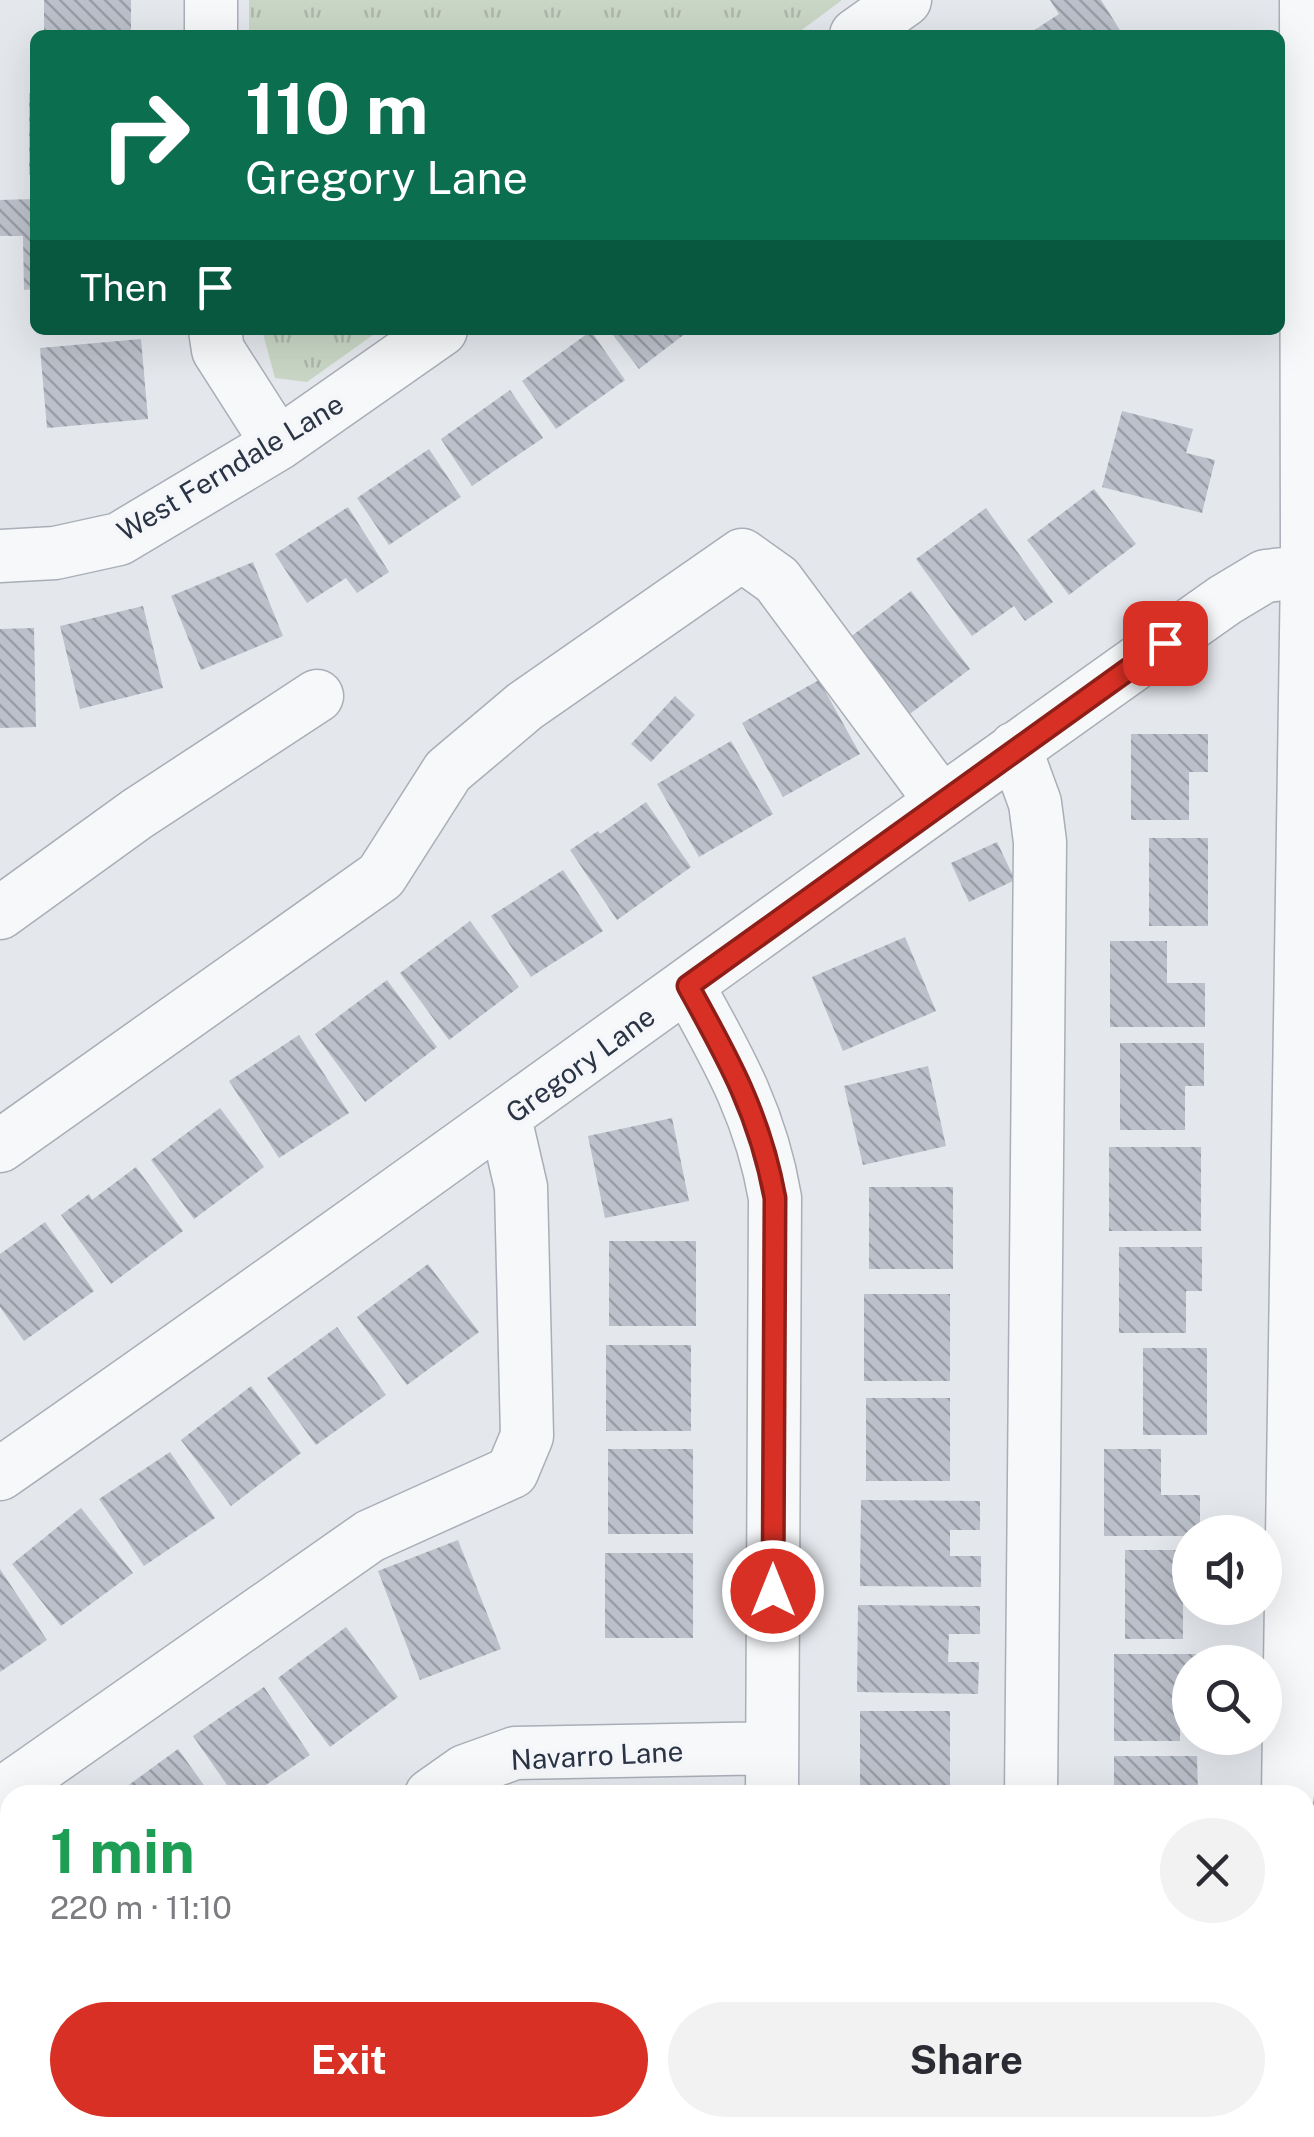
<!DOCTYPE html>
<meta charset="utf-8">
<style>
body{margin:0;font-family:"Public Sans",sans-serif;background:#f2f2f3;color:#2b2b33;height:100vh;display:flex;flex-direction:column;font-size:38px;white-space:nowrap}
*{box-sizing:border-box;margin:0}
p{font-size:32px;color:#7c7c81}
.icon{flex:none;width:55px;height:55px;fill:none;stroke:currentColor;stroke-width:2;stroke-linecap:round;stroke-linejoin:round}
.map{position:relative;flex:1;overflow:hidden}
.panel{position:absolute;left:0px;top:1785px;width:1315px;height:352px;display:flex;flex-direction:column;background:#fff;border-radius:30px 30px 0 0;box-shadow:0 10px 40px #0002}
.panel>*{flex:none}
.hud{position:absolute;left:30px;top:30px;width:1255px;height:305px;border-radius:15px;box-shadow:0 10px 40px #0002;background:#0b6e4f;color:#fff;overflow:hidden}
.controls{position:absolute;left:1172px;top:1515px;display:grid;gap:20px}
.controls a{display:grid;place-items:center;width:110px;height:110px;border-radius:50%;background:#fff;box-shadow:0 10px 40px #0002;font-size:50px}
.pin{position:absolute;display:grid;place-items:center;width:85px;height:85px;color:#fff;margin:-42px;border-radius:20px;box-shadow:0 5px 15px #0006}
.me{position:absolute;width:110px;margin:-55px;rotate:0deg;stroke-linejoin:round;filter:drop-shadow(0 0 8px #0008)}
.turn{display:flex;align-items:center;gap:35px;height:210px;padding:0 50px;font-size:45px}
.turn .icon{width:130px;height:130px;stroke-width:2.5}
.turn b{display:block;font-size:70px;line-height:85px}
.then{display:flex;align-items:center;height:95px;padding:0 50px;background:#0003;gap:20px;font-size:38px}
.round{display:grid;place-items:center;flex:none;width:105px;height:105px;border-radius:52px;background:#f2f2f3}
.headline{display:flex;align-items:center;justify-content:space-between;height:170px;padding:0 50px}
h1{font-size:60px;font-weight:700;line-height:75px;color:#1e9e55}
.cta{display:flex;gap:20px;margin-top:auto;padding:20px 50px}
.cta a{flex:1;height:115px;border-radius:60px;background:#d93025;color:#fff;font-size:40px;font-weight:700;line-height:115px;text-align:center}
.cta a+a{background:#f2f2f3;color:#2b2b33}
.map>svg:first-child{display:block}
.grass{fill:url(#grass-tufts)}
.building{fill:url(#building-back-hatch)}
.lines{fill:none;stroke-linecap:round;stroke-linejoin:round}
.minor-casing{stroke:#a9aeb7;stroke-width:55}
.minor{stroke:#f7f8fa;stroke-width:52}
.route-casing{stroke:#8d1f18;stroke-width:25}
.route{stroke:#d93025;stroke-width:18}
.labels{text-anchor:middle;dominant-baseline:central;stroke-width:8;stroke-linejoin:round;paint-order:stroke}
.street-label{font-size:28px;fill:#2b3445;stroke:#f4f6f9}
</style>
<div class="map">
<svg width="1314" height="2137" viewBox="0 0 1314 2137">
<defs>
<pattern id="grass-tufts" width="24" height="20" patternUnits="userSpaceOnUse" patternTransform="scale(2.5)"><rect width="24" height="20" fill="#c9d6c5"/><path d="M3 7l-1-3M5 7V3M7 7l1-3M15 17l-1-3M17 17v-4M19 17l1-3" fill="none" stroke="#adb8ab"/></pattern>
<pattern id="building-back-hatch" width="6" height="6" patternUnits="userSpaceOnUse" patternTransform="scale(2.5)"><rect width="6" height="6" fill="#bbc0ca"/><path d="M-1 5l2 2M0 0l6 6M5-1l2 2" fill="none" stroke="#989da6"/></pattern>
</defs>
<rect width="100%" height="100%" fill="#e4e7ec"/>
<!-- grass -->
<path class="grass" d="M249,0H842L795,35H249Z
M262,330H380L307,382L275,378Z"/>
<!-- building -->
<path class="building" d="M44,0H131V35H44Z
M1050,0H1101L1123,35H1027L1059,14Z
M29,93L35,94V175H29Z
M35,199V289L24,290L23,236H0V200Z
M609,330H690L639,369Z
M591,331L625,380L556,429L522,381Z
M141,339L148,419L47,428L40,348Z
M510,390L543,438L472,486L441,439Z
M1122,411L1193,429L1186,453L1215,460L1202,513L1102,487Z
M429,449L461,497L389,545L357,498Z
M1094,489L1136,544L1069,595L1027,540Z
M348,507L389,572L357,593L346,578L307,603L275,554Z
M986,508L1053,602L1025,621L1014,606L972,636L916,559Z
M253,562L283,636L201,670L171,596Z
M911,591L970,669L907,716L849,638Z
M143,606L163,688L80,709L60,626Z
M34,628L36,727L0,728V629Z
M819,680L860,754L783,797L742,723Z
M675,696L695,715L651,762L631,744Z
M1131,734H1208V772H1189V820H1131Z
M731,741L773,814L699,857L657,784Z
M646,802L691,867L617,920L570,850L598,831L600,834Z
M1149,838H1208V926H1149Z
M997,842L1015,880L969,902L951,863Z
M563,870L603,931L531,977L491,916Z
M470,921L519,987L449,1040L400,973Z
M905,937L936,1011L843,1051L812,977Z
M1110,941H1167V983H1205V1027H1110Z
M387,980L437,1047L365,1102L315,1034Z
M299,1035L349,1113L279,1158L229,1081Z
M1120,1043H1204V1086H1185V1130H1120Z
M928,1066L946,1146L863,1165L844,1086Z
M220,1108L264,1167L194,1219L151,1160Z
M672,1118L689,1201L605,1218L588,1136Z
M1109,1147H1201V1231H1109Z
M136,1167L183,1231L111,1284L61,1215L89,1194L92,1200Z
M869,1187H953V1269H869Z
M45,1222L94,1291L24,1341L0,1307V1254Z
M609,1241H696V1326H609Z
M1119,1247H1202V1291H1186V1333H1119Z
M428,1264L479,1332L407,1385L357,1317Z
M864,1294H950V1381H864Z
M337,1327L386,1395L316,1445L267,1378Z
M606,1345H691V1431H606Z
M1143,1348H1207V1435H1143Z
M251,1386L301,1453L231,1506L181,1440Z
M866,1398H950V1481H866Z
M608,1449H693V1534H608Z
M1104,1449H1161V1495H1200V1532H1190V1536H1104Z
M170,1452L215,1518L144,1566L99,1499Z
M861,1500L980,1501V1530H950V1556H981V1587L860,1586Z
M81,1508L133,1573L61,1626L12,1564Z
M458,1540L501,1649L420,1680L378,1571Z
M1125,1550H1190V1603H1183V1639H1125Z
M605,1553H693V1638H605Z
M0,1569L47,1640L0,1672Z
M858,1605L980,1606V1634H949L948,1662H979L978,1694L857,1692Z
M346,1627L398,1697L330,1747L278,1678Z
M1114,1654H1201V1662H1190V1699H1180V1741H1114Z
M264,1687L310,1755L251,1795H234L193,1736Z
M860,1711H950V1795H860Z
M178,1749L211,1795H115Z
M1114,1756H1197L1198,1795H1114Z
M0,1888L10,1897V1981L0,1992Z
M172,2128H262L257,2137H193Z
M855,2128H943V2137H855Z
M1122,2128H1190V2137H1122Z
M507,2132H610V2137H507Z"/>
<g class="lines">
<defs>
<path id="minor" d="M211,35V0
M856,35L905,0
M215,330L218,350L278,444
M0,556L55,553L119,539L278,444L441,330
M1015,748L1035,803L1040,842L1031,1795
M0,913L137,814L317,696
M688,986C728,1058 761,1115 775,1198L772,1795
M0,1146L381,876L448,771L525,706L742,555L777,580L941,801
M0,1474C412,1187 815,889 1225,600L1265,576L1314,571
M0,1795L370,1536L512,1472L527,1436L521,1187L505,1118
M431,1795L465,1771L515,1753L772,1748
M1288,1795L1307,570L1306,0
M86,2137V2128
M364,2137L374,2128
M769,2137V2128
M1027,2137L1028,2128
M1287,2137V2128"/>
</defs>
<!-- minor casing -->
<use href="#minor" class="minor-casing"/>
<!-- minor -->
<use href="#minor" class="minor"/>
</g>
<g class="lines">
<defs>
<path id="route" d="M773,1591L775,1198C760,1115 728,1058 688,986L1165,643"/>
</defs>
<!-- route casing -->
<use href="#route" class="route-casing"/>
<!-- route -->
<use href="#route" class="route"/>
</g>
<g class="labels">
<!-- street labels -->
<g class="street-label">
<text transform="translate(230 467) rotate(-31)">West Ferndale Lane</text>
<text transform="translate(580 1064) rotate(-36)">Gregory Lane</text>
<text transform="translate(597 1755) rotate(-3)">Navarro Lane</text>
</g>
</g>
</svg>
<div class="controls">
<a><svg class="icon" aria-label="sound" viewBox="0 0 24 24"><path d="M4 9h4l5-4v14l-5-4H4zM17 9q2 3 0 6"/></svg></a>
<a><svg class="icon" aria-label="search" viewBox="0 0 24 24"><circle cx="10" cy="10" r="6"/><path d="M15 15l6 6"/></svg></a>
</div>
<div class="pin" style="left:1165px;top:643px;background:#d93025"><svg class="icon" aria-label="arrive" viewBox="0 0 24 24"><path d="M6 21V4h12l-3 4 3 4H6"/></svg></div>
<svg class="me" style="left:773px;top:1591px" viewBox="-20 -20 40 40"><circle r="17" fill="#d93025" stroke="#fff" stroke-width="3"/><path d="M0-11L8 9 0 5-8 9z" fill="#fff"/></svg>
<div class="hud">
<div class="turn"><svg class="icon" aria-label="right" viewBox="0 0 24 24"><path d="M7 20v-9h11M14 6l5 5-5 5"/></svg><div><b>110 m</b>Gregory Lane</div></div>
<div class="then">Then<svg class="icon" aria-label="arrive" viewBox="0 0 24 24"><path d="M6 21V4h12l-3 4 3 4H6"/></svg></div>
</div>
<section class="panel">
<div class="headline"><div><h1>1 min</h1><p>220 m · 11:10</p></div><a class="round"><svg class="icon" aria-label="close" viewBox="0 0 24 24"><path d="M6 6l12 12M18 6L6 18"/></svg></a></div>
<div class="cta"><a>Exit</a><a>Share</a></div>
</section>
</div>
